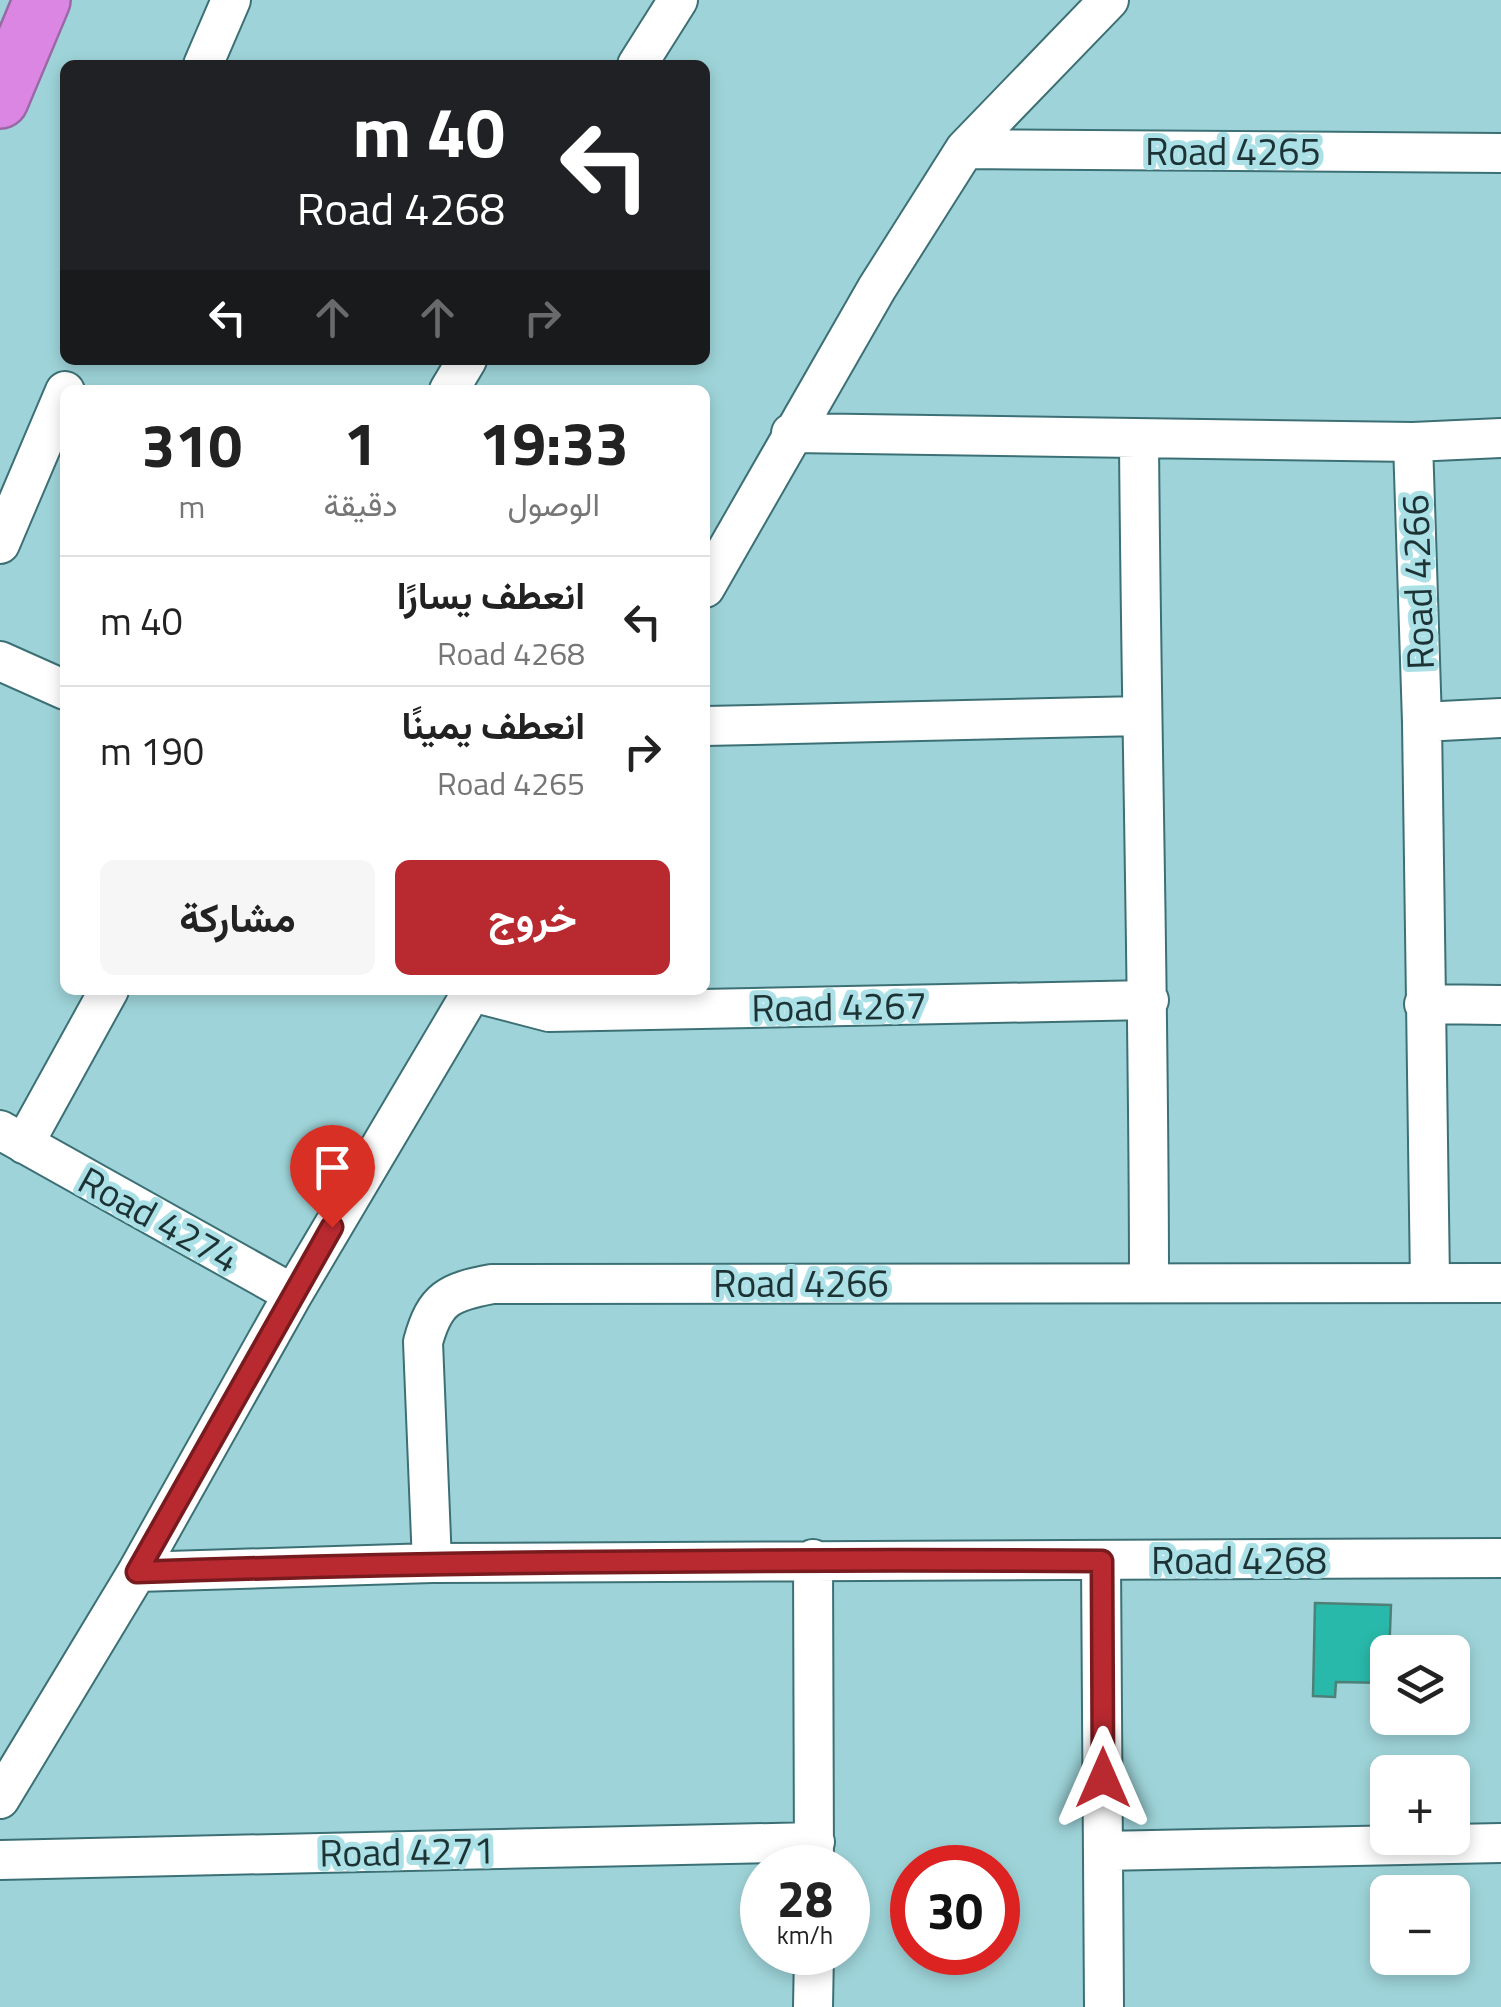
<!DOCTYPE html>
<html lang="ar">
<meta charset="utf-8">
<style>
body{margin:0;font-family:"Titillium Web",Vazirmatn,sans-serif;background:#f6f6f6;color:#222;direction:rtl;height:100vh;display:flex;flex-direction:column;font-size:38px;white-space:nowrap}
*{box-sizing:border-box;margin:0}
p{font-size:32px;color:#767676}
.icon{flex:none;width:55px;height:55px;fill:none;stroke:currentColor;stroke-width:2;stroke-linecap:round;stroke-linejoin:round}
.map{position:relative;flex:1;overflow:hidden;direction:ltr}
.details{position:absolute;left:60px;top:385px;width:650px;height:610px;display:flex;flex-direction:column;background:#fff;border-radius:15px;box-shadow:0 5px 15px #0003;direction:rtl}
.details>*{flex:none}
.hud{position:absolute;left:60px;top:60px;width:650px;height:305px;border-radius:15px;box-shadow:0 5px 15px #0003;direction:rtl;background:#202124;color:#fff;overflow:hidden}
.controls{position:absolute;left:1370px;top:1635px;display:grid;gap:20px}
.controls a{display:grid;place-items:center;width:100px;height:100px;border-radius:15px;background:#fff;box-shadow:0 5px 15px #0003;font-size:50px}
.speed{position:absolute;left:740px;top:1845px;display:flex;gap:20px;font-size:50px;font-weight:700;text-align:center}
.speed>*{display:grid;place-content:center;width:130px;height:130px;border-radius:50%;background:#fff;box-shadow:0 5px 15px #0003;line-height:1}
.speed small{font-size:25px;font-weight:400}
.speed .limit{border:15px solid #d22;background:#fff;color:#111}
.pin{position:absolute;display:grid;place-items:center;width:85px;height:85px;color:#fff;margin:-102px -42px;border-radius:50% 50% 50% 0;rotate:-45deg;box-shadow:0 0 10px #0007}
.pin .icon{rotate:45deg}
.me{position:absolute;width:110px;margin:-55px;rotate:0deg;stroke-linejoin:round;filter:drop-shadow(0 0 8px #0008)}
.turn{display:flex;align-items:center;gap:35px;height:210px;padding:0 40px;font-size:45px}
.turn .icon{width:130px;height:130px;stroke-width:2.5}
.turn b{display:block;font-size:70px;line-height:85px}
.lanes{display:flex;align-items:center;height:95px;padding:0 40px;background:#0003;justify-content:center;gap:50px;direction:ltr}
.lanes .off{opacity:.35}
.eta{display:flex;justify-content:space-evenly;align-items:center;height:170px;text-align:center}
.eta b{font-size:60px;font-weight:700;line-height:70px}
.primary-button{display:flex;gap:20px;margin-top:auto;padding:20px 40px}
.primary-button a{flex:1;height:115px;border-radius:15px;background:#b92930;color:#fff;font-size:40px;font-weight:700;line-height:115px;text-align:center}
.primary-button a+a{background:#f6f6f6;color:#222}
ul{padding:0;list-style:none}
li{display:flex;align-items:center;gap:30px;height:130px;padding:0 40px;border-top:2px solid #e0e0e0}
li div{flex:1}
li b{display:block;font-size:38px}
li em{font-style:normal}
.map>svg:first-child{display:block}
.building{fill:#29b9aa;stroke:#4e8078;stroke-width:2.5}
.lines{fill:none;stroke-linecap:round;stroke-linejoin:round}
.minor-casing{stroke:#3c7075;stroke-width:42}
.motorway-casing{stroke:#9969a6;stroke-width:60}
.minor{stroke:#fff;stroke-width:38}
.motorway{stroke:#dc86e4;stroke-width:55}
.route-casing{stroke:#781b1f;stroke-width:25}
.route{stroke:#b92930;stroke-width:18}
.labels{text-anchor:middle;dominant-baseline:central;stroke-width:10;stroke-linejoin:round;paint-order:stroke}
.street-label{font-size:38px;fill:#1d3234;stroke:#abe1e6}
</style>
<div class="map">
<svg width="1501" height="2007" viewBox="0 0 1501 2007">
<rect width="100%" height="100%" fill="#9ed4d9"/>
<!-- building -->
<path class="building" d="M1315,1603L1391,1605L1388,1683L1336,1682L1335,1697L1313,1696Z"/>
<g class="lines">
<defs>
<path id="minor" d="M203,65L231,0
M637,65L678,0
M965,149L1501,153
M449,390L467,360
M791,433L1413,442L1501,438
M1139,439C1141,720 1149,1001 1149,1282
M1413,442L1422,722L1430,1282
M0,544L65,391
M705,588L877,288L965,149L1109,0
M0,661L65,690
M1422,722L1501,718
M705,726L1141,716
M472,992L549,1012L1149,1000
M1424,1004L1501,1005
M0,1130L293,1294
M24,1144L109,990
M813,1559L814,1866
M1101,1561L1104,2007
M432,1563L423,1342C435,1298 449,1292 492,1284L1501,1283
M137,1572L432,1563L1501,1558
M0,1799L137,1572L293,1294L473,990
M1103,1851L1501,1843
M0,1860L815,1842
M813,2007L814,1952"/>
<path id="motorway" d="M0,100L42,0"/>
</defs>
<!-- minor casing -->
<use href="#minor" class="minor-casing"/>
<!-- motorway casing -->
<use href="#motorway" class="motorway-casing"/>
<!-- minor -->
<use href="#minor" class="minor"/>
<!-- motorway -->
<use href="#motorway" class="motorway"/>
</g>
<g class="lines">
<defs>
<path id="route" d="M332,1227L137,1572C458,1561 780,1559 1102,1561L1103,1778"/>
</defs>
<!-- route casing -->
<use href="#route" class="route-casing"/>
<!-- route -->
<use href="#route" class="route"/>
</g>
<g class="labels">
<!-- street labels -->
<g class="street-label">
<text x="1233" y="151">Road 4265</text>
<text transform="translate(1417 582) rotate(-92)">Road 4266</text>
<text transform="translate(839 1006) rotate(-1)">Road 4267</text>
<text transform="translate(159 1219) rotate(29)">Road 4274</text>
<text x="801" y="1283">Road 4266</text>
<text x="1239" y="1560">Road 4268</text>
<text transform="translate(407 1851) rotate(-1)">Road 4271</text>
</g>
</g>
</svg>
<div class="controls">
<a><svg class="icon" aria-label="layers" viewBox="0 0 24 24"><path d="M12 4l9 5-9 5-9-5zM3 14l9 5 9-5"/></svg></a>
<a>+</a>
<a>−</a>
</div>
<div class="speed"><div>28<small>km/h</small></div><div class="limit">30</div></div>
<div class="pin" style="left:332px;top:1227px;background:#d93025"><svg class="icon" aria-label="arrive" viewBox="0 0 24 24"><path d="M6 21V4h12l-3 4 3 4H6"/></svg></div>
<svg class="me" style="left:1103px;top:1778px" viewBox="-20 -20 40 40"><path d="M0-17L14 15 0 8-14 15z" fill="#b92930" stroke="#fff" stroke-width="4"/></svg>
<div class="hud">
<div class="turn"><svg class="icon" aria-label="left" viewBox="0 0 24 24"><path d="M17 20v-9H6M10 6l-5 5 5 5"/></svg><div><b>40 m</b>Road 4268</div></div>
<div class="lanes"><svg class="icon" aria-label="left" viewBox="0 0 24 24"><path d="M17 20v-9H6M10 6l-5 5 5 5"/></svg><svg class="icon off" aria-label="ahead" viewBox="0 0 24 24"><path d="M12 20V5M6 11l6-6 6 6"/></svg><svg class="icon off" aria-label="ahead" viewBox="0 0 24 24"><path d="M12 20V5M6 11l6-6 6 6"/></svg><svg class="icon off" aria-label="right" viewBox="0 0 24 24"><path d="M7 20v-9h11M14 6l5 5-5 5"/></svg></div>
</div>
<section class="details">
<div class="eta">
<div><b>19:33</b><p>الوصول</p></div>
<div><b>1</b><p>دقيقة</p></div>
<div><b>310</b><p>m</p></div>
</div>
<ul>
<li><svg class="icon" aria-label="left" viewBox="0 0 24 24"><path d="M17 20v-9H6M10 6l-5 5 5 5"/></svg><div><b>انعطف يسارًا</b><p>Road 4268</p></div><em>40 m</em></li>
<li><svg class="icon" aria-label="right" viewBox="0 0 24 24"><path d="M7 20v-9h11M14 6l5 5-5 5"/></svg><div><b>انعطف يمينًا</b><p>Road 4265</p></div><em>190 m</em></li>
</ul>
<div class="primary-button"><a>خروج</a><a>مشاركة</a></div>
</section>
</div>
